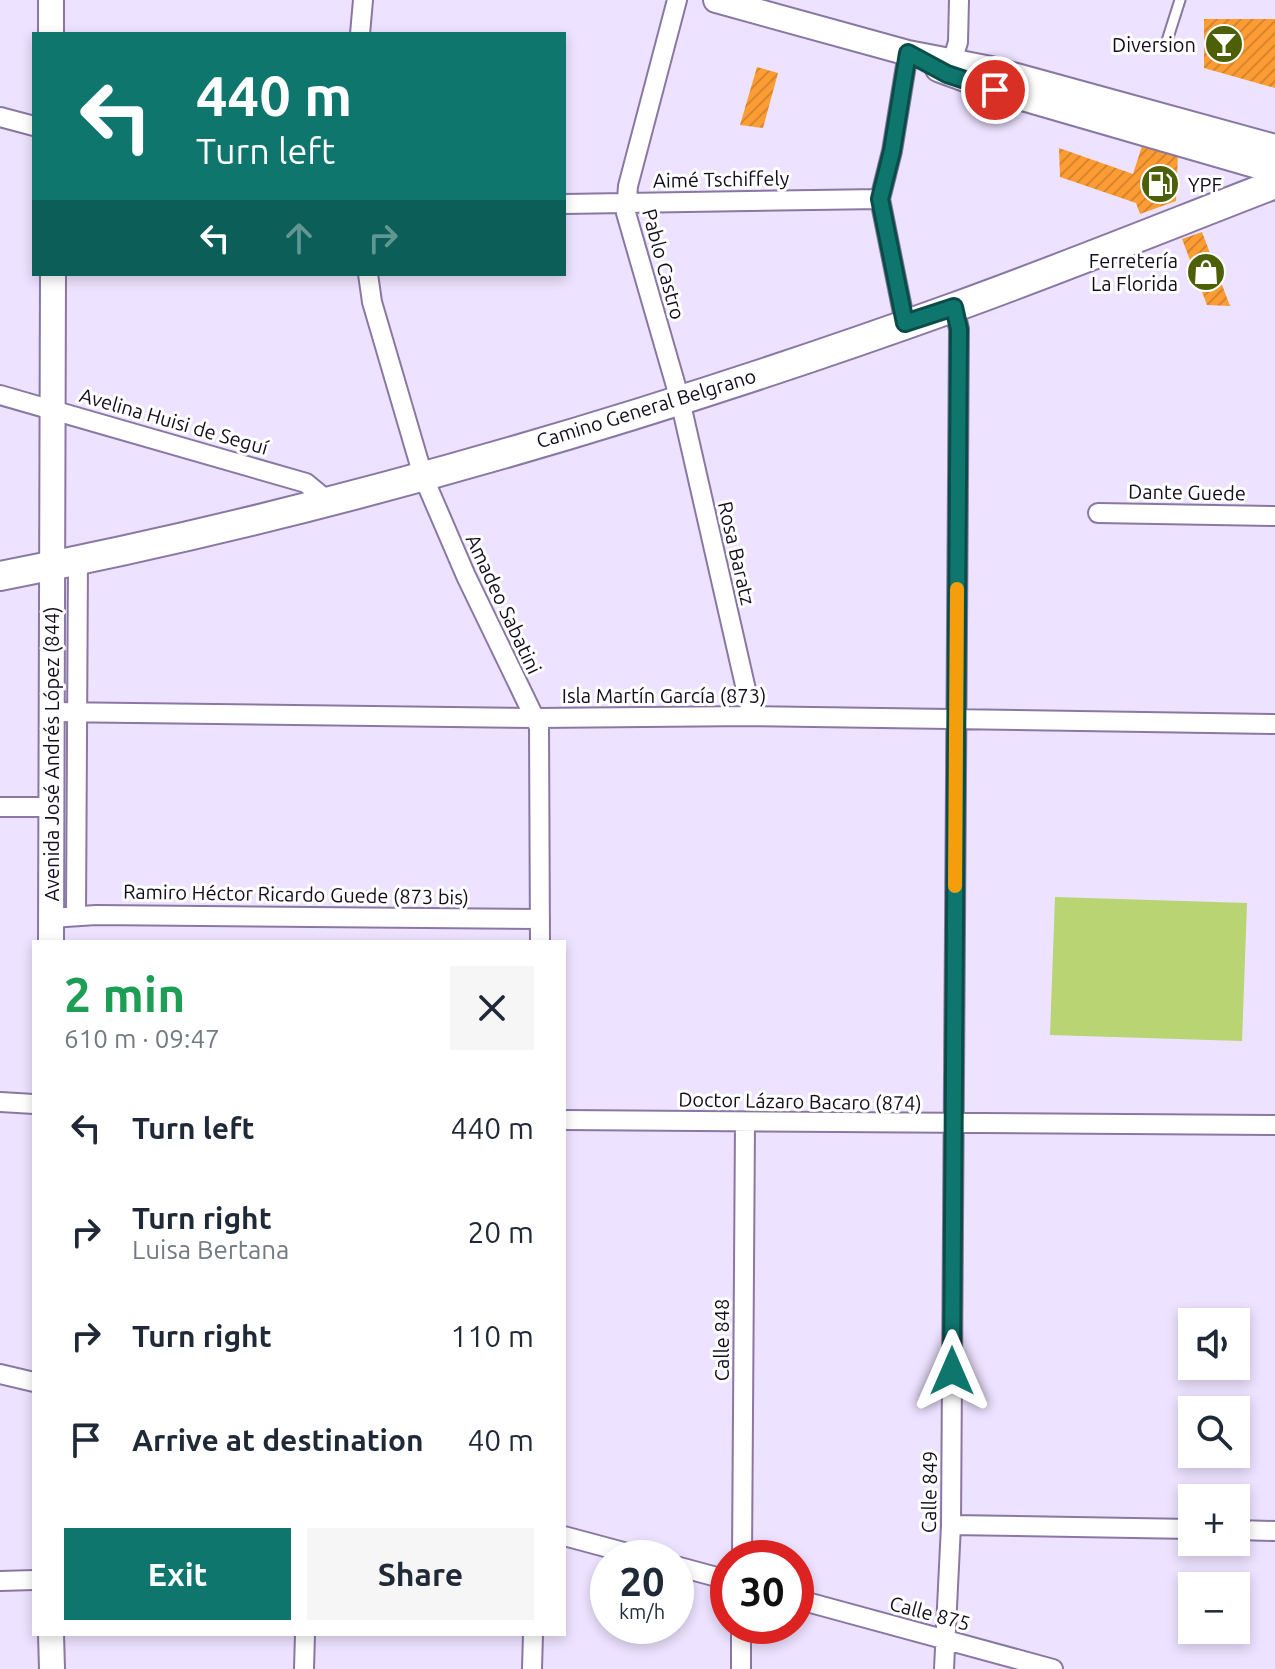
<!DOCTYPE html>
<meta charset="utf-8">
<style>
body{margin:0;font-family:Ubuntu,sans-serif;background:#f6f6f7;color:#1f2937;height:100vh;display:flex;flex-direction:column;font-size:30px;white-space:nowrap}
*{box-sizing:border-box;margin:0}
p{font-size:26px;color:#747a83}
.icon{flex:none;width:44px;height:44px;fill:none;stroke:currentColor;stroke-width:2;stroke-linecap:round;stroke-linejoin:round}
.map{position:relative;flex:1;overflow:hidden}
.side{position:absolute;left:32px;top:940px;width:534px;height:696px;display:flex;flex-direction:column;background:#fff;border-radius:0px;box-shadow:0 4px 12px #0003}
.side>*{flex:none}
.top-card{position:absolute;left:32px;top:32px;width:534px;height:244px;border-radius:0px;box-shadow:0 4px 12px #0003;background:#0f766e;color:#fff;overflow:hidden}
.fabs{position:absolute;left:1178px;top:1308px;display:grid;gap:16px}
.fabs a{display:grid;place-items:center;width:72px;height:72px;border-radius:0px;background:#fff;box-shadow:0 4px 12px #0003;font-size:40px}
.speed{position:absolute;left:590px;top:1540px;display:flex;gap:16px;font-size:40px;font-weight:700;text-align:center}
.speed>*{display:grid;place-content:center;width:104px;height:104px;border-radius:50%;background:#fff;box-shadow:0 4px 12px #0003;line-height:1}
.speed small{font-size:20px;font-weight:400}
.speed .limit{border:12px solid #d22;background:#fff;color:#111}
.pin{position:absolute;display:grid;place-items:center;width:68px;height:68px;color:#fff;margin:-34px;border:4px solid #fff;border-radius:50%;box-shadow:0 2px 8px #0007}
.me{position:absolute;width:88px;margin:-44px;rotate:0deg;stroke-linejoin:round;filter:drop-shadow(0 0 6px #0008)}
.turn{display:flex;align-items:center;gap:28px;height:168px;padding:0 32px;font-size:36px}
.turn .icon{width:104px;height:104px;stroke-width:2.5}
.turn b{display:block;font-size:56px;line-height:68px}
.lanes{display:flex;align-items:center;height:76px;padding:0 32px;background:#0003;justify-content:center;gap:40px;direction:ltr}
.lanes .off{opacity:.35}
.round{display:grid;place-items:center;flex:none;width:84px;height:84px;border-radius:0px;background:#f6f6f7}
.head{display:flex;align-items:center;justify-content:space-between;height:136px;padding:0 32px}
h1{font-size:48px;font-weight:700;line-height:60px;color:#1e9e55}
.primary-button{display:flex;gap:16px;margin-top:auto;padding:16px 32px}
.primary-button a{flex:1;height:92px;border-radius:0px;background:#0f766e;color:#fff;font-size:32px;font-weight:700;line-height:92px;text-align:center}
.primary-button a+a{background:#f6f6f7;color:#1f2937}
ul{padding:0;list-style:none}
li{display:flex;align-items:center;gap:24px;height:104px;padding:0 32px}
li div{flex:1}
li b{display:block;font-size:30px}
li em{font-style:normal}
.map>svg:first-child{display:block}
.green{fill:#b8d473}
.building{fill:url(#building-hatch)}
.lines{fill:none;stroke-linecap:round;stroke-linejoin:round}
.lane-casing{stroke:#8978a3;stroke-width:13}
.street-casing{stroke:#8978a3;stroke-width:22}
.secondary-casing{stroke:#8978a3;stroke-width:28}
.primary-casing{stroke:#8978a3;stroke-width:32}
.lane{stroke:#fff;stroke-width:9}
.street{stroke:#fff;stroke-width:18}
.secondary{stroke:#fff;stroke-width:24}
.primary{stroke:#fff;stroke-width:28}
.route-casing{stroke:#0a4d48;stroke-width:20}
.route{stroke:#0f766e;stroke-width:14}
.slow{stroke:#f59e0b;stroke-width:14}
.labels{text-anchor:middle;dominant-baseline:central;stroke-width:6;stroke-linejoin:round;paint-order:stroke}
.poi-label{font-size:20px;fill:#130d1d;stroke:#fff;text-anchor:end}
.street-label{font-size:20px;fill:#130d1d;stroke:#fff}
</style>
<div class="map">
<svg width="1275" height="1669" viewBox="0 0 1275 1669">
<defs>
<pattern id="building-hatch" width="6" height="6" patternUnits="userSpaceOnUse" patternTransform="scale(2)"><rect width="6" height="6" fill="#fc9c33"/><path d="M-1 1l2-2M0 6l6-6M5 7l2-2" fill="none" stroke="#d7852d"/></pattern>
</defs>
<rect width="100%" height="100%" fill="#ede2ff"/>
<!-- green -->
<path class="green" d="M1055,897L1247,903L1242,1041L1050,1035Z"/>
<!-- building -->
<path class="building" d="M1204,19H1275V88L1204,68Z
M757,67L778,73L763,128L740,125Z
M1143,143L1178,154L1176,201L1140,214L1136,203L1060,177L1059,148L1133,174Z
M1202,232L1230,306L1207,305L1182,239Z"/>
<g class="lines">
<defs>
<path id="lane" d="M1165,47L1180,0"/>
<path id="street" d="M677,0L628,186L626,213L680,400L752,716
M360,34L363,0
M949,72L958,42L959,0
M0,117L34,126
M564,204L880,199
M368,274L372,302L423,476L466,576L539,727L540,942
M905,323L880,199L892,151L908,53
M0,395L306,483L329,502
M1098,513L1275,516
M52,712L536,718L752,716L1275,724
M0,807H52
M76,916L78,560
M51,918L96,915L540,919
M0,1102L34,1104
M564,1120L1275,1125
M0,1374L34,1382
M951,1525L1192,1529
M1236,1530L1275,1531
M564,1536L646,1558
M742,1558L745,1123
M676,1566L728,1580
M0,1581L34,1580
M796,1599L1053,1669
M304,1669L305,1634
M532,1669L533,1634
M741,1669V1626
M944,1669L951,1525L959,329L954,307"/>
<path id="secondary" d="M51,0V34
M716,0L908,53L991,69L1275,147
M938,69L995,90L1275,171
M51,942L53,274
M51,1634L52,1669"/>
<path id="primary" d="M0,576C325,513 644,419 955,307C1063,268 1169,225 1275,184"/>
</defs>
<!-- lane casing -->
<use href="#lane" class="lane-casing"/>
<!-- street casing -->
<use href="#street" class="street-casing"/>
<!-- secondary casing -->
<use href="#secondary" class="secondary-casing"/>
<!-- primary casing -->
<use href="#primary" class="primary-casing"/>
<!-- lane -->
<use href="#lane" class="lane"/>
<!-- street -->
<use href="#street" class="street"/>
<!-- secondary -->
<use href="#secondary" class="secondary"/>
<!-- primary -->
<use href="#primary" class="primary"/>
</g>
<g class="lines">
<defs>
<path id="route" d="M952,1371L959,329L954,307L905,323L880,199L892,151L908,53L947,74L995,90"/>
</defs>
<!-- route casing -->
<use href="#route" class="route-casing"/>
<!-- route -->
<use href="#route" class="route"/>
<!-- slow -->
<path class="slow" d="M955,886L957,589"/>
</g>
<!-- icons -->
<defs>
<symbol id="bar-disc" viewBox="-11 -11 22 22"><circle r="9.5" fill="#4d6007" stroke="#fff"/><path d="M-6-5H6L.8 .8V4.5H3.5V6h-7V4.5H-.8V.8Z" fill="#fff"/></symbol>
<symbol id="fuel-disc" viewBox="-11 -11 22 22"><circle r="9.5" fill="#4d6007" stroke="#fff"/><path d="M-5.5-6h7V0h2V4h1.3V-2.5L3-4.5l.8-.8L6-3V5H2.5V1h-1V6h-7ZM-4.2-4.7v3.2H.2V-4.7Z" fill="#fff"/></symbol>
<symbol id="shop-disc" viewBox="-11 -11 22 22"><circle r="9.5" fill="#4d6007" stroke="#fff"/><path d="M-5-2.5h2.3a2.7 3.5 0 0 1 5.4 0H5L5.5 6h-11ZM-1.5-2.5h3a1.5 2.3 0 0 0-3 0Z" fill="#fff"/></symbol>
</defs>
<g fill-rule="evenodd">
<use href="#bar-disc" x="1202" y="22" width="44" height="44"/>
<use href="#fuel-disc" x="1138" y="162" width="44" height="44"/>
<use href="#shop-disc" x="1184" y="250" width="44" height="44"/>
</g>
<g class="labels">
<!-- poi labels -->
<g class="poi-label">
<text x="1196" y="44">Diversion</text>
<text x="1188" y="184" text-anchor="start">YPF</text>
<text x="1178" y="260">Ferretería<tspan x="1178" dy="23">La Florida</tspan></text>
</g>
<!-- street labels -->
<g class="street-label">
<text transform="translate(721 179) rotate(-1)">Aimé Tschiffely</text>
<text transform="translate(664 264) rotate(75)">Pablo Castro</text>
<text transform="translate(646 408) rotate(-17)">Camino General Belgrano</text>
<text transform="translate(174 421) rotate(16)">Avelina Huisi de Seguí</text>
<text transform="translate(1187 492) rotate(1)">Dante Guede</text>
<text transform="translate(737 553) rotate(77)">Rosa Baratz</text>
<text transform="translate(504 604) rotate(65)">Amadeo Sabatini</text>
<text x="664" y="695">Isla Martín García (873)</text>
<text transform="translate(51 754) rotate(-90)">Avenida José Andrés López (844)</text>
<text transform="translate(296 894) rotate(1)">Ramiro Héctor Ricardo Guede (873 bis)</text>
<text transform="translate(800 1101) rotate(1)">Doctor Lázaro Bacaro (874)</text>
<text transform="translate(721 1340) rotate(-90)">Calle 848</text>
<text transform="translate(929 1492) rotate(-89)">Calle 849</text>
<text transform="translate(930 1613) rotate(15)">Calle 875</text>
</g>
</g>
</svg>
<div class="fabs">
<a><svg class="icon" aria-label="sound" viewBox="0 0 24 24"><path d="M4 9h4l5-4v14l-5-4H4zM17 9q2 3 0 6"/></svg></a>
<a><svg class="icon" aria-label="search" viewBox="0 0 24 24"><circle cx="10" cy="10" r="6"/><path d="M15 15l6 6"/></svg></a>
<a>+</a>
<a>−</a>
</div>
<div class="speed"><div>20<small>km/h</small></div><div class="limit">30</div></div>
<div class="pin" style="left:995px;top:90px;background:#d93025"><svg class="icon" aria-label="arrive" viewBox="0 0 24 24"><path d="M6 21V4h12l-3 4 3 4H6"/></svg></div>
<svg class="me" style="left:952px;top:1371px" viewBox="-20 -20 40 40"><path d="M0-17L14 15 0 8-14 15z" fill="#0f766e" stroke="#fff" stroke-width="4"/></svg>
<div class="top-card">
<div class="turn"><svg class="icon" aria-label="left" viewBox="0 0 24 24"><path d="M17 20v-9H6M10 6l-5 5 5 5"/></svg><div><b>440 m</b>Turn left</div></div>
<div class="lanes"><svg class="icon" aria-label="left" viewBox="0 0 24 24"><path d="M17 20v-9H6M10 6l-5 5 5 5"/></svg><svg class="icon off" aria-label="ahead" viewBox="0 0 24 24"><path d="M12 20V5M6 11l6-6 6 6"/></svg><svg class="icon off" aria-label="right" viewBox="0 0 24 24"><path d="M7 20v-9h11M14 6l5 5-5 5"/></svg></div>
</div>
<section class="side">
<div class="head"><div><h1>2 min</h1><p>610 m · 09:47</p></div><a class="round"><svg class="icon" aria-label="close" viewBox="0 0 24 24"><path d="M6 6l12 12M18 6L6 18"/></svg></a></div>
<ul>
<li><svg class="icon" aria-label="left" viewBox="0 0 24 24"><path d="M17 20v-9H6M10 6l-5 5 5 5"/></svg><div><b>Turn left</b></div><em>440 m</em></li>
<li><svg class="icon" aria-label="right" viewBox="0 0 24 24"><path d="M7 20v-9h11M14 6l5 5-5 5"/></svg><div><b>Turn right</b><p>Luisa Bertana</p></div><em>20 m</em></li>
<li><svg class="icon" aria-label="right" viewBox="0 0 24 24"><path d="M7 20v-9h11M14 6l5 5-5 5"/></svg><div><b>Turn right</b></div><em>110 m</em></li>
<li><svg class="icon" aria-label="arrive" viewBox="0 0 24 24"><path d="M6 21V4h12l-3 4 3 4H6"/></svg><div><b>Arrive at destination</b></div><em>40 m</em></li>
</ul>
<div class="primary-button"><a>Exit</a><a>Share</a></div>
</section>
</div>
